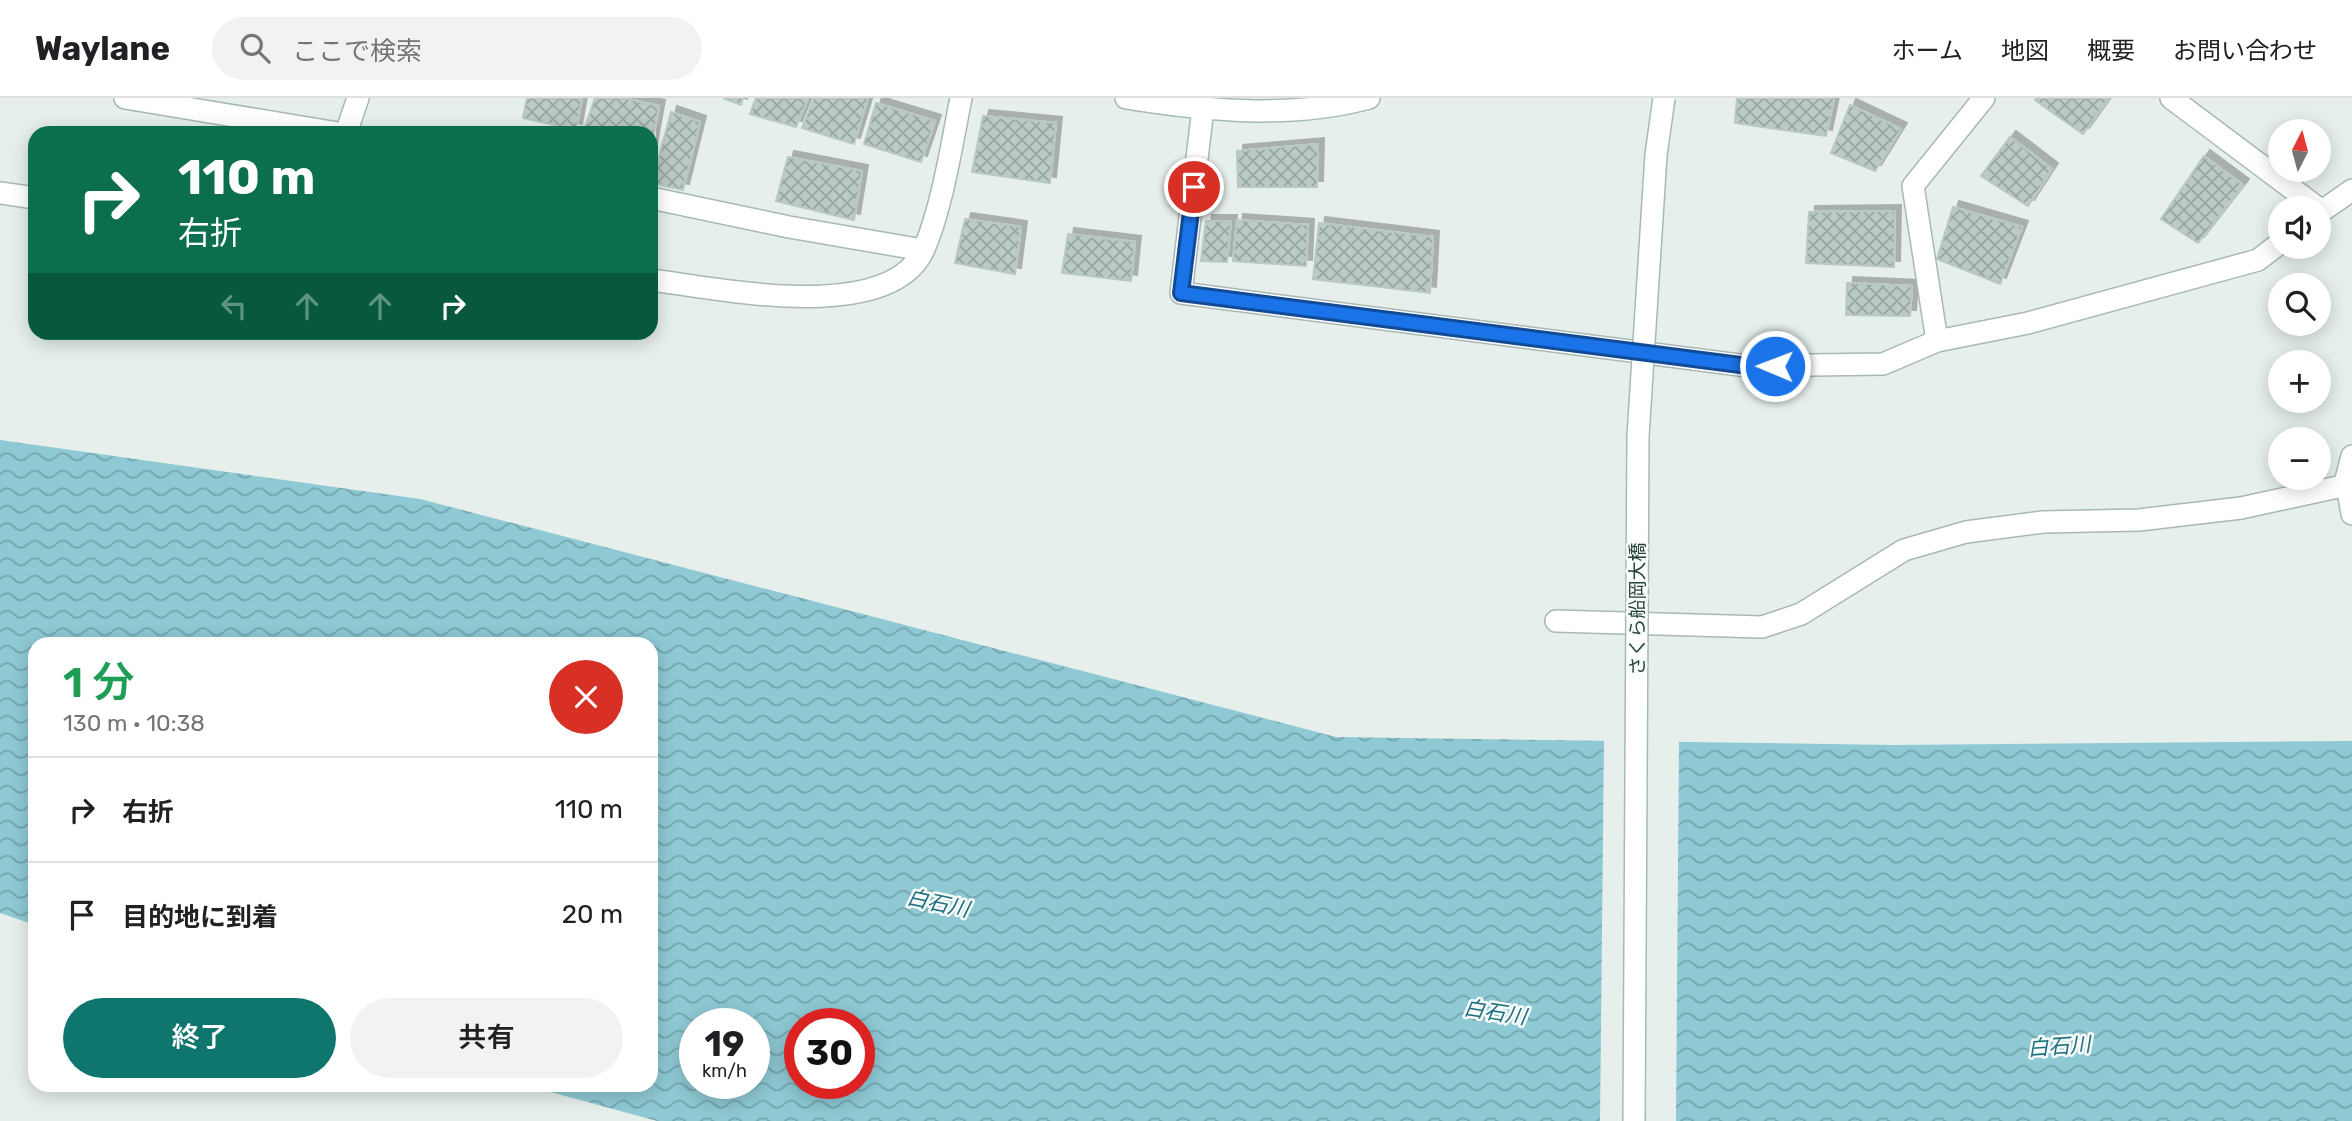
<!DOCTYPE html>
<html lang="ja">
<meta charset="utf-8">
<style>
body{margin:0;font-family:Rubik,"Noto Sans JP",sans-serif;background:#f2f2f2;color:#202124;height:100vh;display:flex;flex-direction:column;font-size:26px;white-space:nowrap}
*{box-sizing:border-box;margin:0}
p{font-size:23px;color:#757577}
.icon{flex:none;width:38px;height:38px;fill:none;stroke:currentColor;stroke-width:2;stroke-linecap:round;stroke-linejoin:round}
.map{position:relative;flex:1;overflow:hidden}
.panel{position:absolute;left:28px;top:539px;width:630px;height:455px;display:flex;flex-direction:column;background:#fff;border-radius:21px;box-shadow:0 4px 18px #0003}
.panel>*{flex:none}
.hud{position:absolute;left:28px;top:28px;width:630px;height:214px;border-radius:21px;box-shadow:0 4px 18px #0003;background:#0b6e4f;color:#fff;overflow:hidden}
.needle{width:46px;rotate:6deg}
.controls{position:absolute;left:2268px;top:21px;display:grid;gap:14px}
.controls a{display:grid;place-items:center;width:63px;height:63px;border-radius:50%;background:#fff;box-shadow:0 4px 18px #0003;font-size:35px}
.speed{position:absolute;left:679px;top:910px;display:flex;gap:14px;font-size:35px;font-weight:700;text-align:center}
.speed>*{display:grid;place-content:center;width:91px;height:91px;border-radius:50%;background:#fff;box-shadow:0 4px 18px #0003;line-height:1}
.speed small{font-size:18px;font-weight:400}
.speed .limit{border:10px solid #d22;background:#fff;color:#111}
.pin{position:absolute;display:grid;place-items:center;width:60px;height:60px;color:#fff;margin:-30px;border:4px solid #fff;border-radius:50%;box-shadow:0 2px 7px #0007}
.me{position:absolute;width:77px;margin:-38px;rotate:271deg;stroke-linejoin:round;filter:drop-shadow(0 0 5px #0008)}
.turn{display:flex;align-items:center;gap:24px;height:147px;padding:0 35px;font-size:32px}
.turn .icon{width:91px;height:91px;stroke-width:2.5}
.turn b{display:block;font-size:49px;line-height:60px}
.lanes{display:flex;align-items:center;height:66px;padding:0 35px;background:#0003;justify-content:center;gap:35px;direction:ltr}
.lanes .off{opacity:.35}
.round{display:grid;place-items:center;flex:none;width:74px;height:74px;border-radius:37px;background:#f2f2f2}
.summary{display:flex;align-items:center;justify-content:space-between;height:119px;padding:0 35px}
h1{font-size:42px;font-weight:600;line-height:52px;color:#1e9e55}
.button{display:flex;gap:14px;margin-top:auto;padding:14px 35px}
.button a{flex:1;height:80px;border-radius:42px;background:#0f766e;color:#fff;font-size:28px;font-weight:600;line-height:80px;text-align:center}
.button a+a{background:#f2f2f2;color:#202124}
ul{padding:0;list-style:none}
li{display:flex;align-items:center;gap:21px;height:105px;padding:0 35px;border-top:2px solid #e0e0e0}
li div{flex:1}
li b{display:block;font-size:26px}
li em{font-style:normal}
header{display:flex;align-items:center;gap:42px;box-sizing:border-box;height:98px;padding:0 35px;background:#fff;border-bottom:2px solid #e0e0e0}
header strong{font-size:33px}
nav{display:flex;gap:38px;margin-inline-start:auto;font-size:24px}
.search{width:490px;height:63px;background:#f2f2f2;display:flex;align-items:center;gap:18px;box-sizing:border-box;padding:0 24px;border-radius:38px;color:#757577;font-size:26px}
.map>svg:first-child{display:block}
.water{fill:url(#water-waves);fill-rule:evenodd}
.pier{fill:#e6efeb}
.building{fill:url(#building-cross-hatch);stroke:#b8c9c2;stroke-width:2;filter:url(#shadow)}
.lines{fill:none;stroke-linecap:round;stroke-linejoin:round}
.street-casing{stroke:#a8b8b2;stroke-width:24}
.secondary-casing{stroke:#a4bbb3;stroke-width:24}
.street{stroke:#fff;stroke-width:21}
.secondary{stroke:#fff;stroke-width:21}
.secondary-bridge-casing{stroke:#a4bbb3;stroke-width:24;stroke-linecap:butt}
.secondary-bridge{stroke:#fff;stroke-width:21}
.route-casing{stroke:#114b97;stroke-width:18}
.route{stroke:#1a73e8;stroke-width:12}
.labels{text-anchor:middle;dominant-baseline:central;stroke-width:5;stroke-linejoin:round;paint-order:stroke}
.street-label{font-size:19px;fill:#24423a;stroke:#f7fbf9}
.water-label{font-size:21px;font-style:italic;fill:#1c6f80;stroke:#f7fbf9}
</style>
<header>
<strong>Waylane</strong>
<div class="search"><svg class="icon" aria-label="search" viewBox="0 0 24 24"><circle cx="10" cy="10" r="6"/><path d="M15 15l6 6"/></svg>ここで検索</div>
<nav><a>ホーム</a><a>地図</a><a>概要</a><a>お問い合わせ</a></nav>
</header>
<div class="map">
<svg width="2352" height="1023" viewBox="0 0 2352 1023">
<defs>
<pattern id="water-waves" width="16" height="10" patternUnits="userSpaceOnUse" patternTransform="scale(1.75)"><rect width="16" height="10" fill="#8ec9d4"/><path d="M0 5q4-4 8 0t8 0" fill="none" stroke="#74a5ad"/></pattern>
<pattern id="building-cross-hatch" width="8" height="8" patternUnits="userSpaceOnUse" patternTransform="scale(1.75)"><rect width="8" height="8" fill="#bbcac4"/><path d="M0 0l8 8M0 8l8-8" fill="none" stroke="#98a6a0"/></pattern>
<filter id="shadow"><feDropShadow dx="6" dy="-6" stdDeviation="0" flood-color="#0004"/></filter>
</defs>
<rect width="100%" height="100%" fill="#e6efeb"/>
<!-- water -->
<path class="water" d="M0,342L420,401L1336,639L1894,647L2352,643V1023H657L525,987H651V546H35V827L0,815ZM695,926H754V985H695ZM800,926H859V985H800Z"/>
<!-- pier -->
<path class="pier" d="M1604,640L1679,641L1676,1023H1600Z"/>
<!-- building -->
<path class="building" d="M527,0H582L576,32L523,20Z
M595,0H623L659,8L651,52V35H583Z
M723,0H743L741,7Z
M756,0H808L796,29L750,16Z
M814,0H868L854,46L802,30Z
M1737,0H1834L1826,38L1735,25Z
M2037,0H2109L2083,36L2035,2Z
M876,5L935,23L921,64L864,46Z
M1850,7L1901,31L1875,73L1831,55Z
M671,14L700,24L683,92L652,85Z
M983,18L1056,25L1050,85L972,74Z
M2010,39L2052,71L2028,108L1981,78Z
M1318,46L1317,89H1238L1237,53Z
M2204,58L2243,87L2198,145L2161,121Z
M788,59L862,73L854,122L776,103Z
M1953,109L2022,129L2000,186L1937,161Z
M1895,113L1894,169L1806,165L1809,114Z
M965,121L1021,129L1015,176L955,165Z
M1237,122L1308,127L1306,168L1233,163Z
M1206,123H1231L1227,164L1201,163Z
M1319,125L1433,139L1430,195L1313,181Z
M1068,136L1135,144L1131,183L1062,175Z
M1847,185L1912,188L1910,218L1846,217Z"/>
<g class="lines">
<defs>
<path id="street" d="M125,0L338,35
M2171,0L2318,110
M1203,10L1181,195L1747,268L1883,266L1937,243L2028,225L2258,162L2280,145
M346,35L358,0
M0,95L35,100
M651,100L789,129L923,152
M2319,115L2352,92
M651,182C716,190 890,228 924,151C942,110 952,45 961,0
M1937,243L1913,88L1984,0
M2352,358L2346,381L2352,416
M1556,523L1762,529L1801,516L1904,452L1966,434L2043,424L2139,422L2241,410L2347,387"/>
<path id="secondary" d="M1126,0C1206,13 1291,21 1369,0"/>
</defs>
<!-- street casing -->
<use href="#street" class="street-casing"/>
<!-- secondary casing -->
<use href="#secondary" class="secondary-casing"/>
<!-- street -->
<use href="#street" class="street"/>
<!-- secondary -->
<use href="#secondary" class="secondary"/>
<defs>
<path id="secondary-bridge" d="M1634,1023L1638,338L1656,57L1664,0"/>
</defs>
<!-- secondary-bridge casing -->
<use href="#secondary-bridge" class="secondary-bridge-casing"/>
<!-- secondary-bridge -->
<use href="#secondary-bridge" class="secondary-bridge"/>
</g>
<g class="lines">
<defs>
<path id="route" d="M1194,89L1181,195L1748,268H1775"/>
</defs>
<!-- route casing -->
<use href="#route" class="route-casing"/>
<!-- route -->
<use href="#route" class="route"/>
</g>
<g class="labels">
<!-- street labels -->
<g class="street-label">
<text transform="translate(1637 511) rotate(-90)">さくら船岡大橋</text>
</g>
<!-- water labels -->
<g class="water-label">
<text transform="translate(938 805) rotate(12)">白石川</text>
<text transform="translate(1495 914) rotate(9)">白石川</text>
<text transform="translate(2059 948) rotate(-4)">白石川</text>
</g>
</g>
</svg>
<div class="controls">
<a><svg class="needle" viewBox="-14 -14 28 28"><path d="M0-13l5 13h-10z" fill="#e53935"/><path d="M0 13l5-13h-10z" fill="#757577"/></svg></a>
<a><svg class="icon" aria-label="sound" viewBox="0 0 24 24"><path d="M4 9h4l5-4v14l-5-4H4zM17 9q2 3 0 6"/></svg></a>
<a><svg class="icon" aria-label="search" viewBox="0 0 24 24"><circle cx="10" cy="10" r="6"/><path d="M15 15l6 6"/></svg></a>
<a>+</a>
<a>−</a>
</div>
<div class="speed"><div>19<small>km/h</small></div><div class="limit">30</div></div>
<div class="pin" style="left:1194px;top:89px;background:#d93025"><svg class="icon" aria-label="arrive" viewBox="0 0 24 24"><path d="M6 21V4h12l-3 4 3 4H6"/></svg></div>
<svg class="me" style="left:1775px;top:268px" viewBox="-20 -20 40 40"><circle r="17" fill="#1a73e8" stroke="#fff" stroke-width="3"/><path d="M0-11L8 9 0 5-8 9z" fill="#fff"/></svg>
<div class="hud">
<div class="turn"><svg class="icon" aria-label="right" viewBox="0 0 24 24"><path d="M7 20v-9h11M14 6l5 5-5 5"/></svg><div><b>110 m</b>右折</div></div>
<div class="lanes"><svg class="icon off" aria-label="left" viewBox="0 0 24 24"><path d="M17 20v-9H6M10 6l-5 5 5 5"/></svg><svg class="icon off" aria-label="ahead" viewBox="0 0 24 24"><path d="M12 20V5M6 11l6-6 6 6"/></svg><svg class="icon off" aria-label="ahead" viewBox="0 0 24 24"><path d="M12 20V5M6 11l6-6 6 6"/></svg><svg class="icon" aria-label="right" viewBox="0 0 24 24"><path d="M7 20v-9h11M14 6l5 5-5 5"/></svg></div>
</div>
<section class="panel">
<div class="summary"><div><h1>1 分</h1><p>130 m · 10:38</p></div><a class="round" style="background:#d93025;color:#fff"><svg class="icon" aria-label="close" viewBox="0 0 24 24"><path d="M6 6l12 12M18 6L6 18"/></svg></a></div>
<ul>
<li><svg class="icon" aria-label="right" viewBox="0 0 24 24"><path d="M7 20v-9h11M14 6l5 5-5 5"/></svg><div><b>右折</b></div><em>110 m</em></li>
<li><svg class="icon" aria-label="arrive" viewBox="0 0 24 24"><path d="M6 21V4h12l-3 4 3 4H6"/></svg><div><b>目的地に到着</b></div><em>20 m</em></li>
</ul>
<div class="button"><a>終了</a><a>共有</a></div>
</section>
</div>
